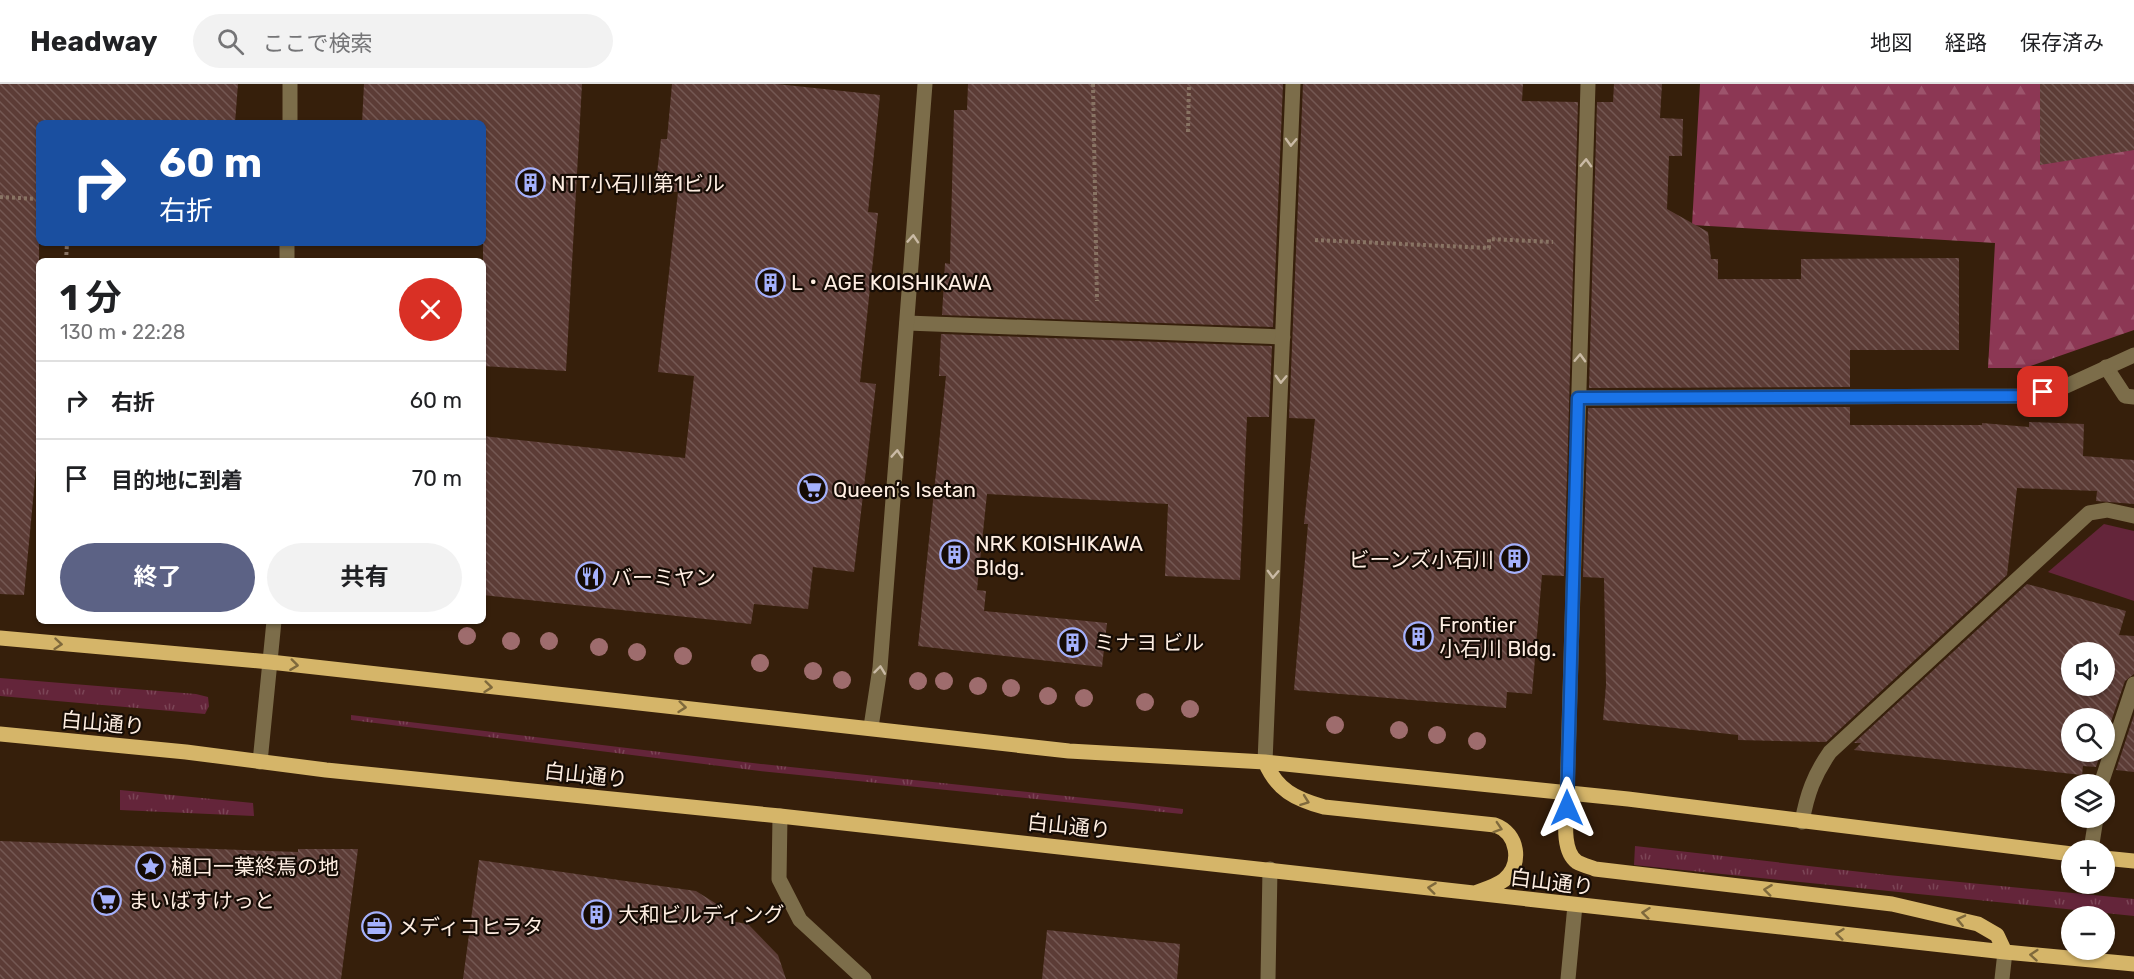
<!DOCTYPE html>
<html lang="ja">
<meta charset="utf-8">
<style>
body{margin:0;font-family:Rubik,"Noto Sans JP",sans-serif;background:#f2f2f2;color:#202124;height:100vh;display:flex;flex-direction:column;font-size:22px;white-space:nowrap}
*{box-sizing:border-box;margin:0}
p{font-size:20px;color:#757577}
.icon{flex:none;width:33px;height:33px;fill:none;stroke:currentColor;stroke-width:2;stroke-linecap:round;stroke-linejoin:round}
.map{position:relative;flex:1;overflow:hidden}
.drawer{position:absolute;left:36px;top:174px;width:450px;height:366px;display:flex;flex-direction:column;background:#fff;border-radius:9px;box-shadow:0 2px 4px #0004}
.drawer>*{flex:none}
.top-card{position:absolute;left:36px;top:36px;width:450px;height:126px;border-radius:9px;box-shadow:0 2px 4px #0004;background:#1a4fa0;color:#fff;overflow:hidden}
.controls{position:absolute;left:2061px;top:558px;display:grid;gap:12px}
.controls a{display:grid;place-items:center;width:54px;height:54px;border-radius:50%;background:#fff;box-shadow:0 2px 4px #0004;font-size:30px}
.pin{position:absolute;display:grid;place-items:center;width:51px;height:51px;color:#fff;margin:-26px;border-radius:12px;box-shadow:0 3px 9px #0006}
.me{position:absolute;width:66px;margin:-33px;rotate:0deg;stroke-linejoin:round;filter:drop-shadow(0 0 4px #0008)}
.turn{display:flex;align-items:center;gap:21px;height:126px;padding:0 24px;font-size:27px}
.turn .icon{width:78px;height:78px;stroke-width:2.5}
.turn b{display:block;font-size:42px;line-height:51px}
.round{display:grid;place-items:center;flex:none;width:63px;height:63px;border-radius:32px;background:#f2f2f2}
.overview{display:flex;align-items:center;justify-content:space-between;height:102px;padding:0 24px}
h1{font-size:36px;font-weight:700;line-height:45px}
.cta{display:flex;gap:12px;margin-top:auto;padding:12px 24px}
.cta a{flex:1;height:69px;border-radius:36px;background:#5c6285;color:#fff;font-size:24px;font-weight:700;line-height:69px;text-align:center}
.cta a+a{background:#f2f2f2;color:#202124}
ul{padding:0;list-style:none}
li{display:flex;align-items:center;gap:18px;height:78px;padding:0 24px;border-top:2px solid #e0e0e0}
li div{flex:1}
li b{display:block;font-size:22px}
li em{font-style:normal}
header{display:flex;align-items:center;gap:36px;box-sizing:border-box;height:84px;padding:0 30px;background:#fff;border-bottom:2px solid #e0e0e0}
header strong{font-size:28px}
nav{display:flex;gap:33px;margin-inline-start:auto;font-size:21px}
.search{width:420px;height:54px;background:#f2f2f2;display:flex;align-items:center;gap:15px;box-sizing:border-box;padding:0 21px;border-radius:33px;color:#757577;font-size:22px}
.map>svg:first-child{display:block}
.grass{fill:url(#grass-tufts)}
.forest{fill:url(#forest-firs)}
.park{fill:#64253a}
.building{fill:url(#building-back-hatch);fill-rule:evenodd}
.lines{fill:none;stroke-linecap:round;stroke-linejoin:round}
.path{stroke:#897464;stroke-width:4;stroke-dasharray:3 3;stroke-linecap:butt}
.service{stroke:#7c6d4a;stroke-width:15}
.minor{stroke:#7c6d4a;stroke-width:15}
.primary{stroke:#d5b569;stroke-width:15}
.tree{fill:#9e6c6d}
.oneway{stroke:#cabaa5}
.oneway2{stroke:#7f693c}
.route-casing{stroke:#114b97;stroke-width:15}
.route{stroke:#1a73e8;stroke-width:10}
.labels{text-anchor:middle;dominant-baseline:central;stroke-width:4.5;stroke-linejoin:round;paint-order:stroke}
.poi-label{font-size:21px;fill:#feeee2;stroke:#160c05;text-anchor:start}
.street-label{font-size:21px;fill:#feeee2;stroke:#160c05}
</style>
<header>
<strong>Headway</strong>
<div class="search"><svg class="icon" aria-label="search" viewBox="0 0 24 24"><circle cx="10" cy="10" r="6"/><path d="M15 15l6 6"/></svg>ここで検索</div>
<nav><a>地図</a><a>経路</a><a>保存済み</a></nav>
</header>
<div class="map">
<svg width="2134" height="895" viewBox="0 0 2134 895">
<defs>
<pattern id="grass-tufts" width="24" height="20" patternUnits="userSpaceOnUse" patternTransform="scale(1.5)"><rect width="24" height="20" fill="#64253a"/><path d="M3 7l-1-3M5 7V3M7 7l1-3M15 17l-1-3M17 17v-4M19 17l1-3" fill="none" stroke="#7b4556"/></pattern>
<pattern id="forest-firs" width="22" height="20" patternUnits="userSpaceOnUse" patternTransform="scale(1.5)"><rect width="22" height="20" fill="#8c3754"/><path d="M5 1l3.5 6h-7zM16 11l3.5 6h-7z" fill="#9d546c"/></pattern>
<pattern id="building-back-hatch" width="6" height="6" patternUnits="userSpaceOnUse" patternTransform="scale(1.5)"><rect width="6" height="6" fill="#5c3c36"/><path d="M-1 5l2 2M0 0l6 6M5-1l2 2" fill="none" stroke="#745853"/></pattern>
</defs>
<rect width="100%" height="100%" fill="#361f0b"/>
<!-- grass -->
<path class="grass" d="M0,594L196,610L208,613L209,622L205,630L0,612Z
M351,631L761,680L1133,719L1183,725V728L1182,730L760,687L351,636Z
M120,706L253,719L254,732L120,726Z
M1635,762L1888,791L2134,815V832L1634,781Z"/>
<!-- forest -->
<path class="forest" d="M1700,0H2134V246L2025,284H1988L1995,159L1692,141Z"/>
<!-- park -->
<path class="park" d="M2104,440L2134,447V517L2048,488Z"/>
<!-- building -->
<path class="building" d="M0,0H238L235,39H39V353L24,511L0,510Z
M364,0H582L566,287L483,282V39H362Z
M672,0H777L880,11L868,128L878,129L860,298L876,300L854,488L813,483L808,525L754,520L751,540L483,511V352L685,374L694,292L658,288L678,108L655,106L661,55H667Z
M968,0H1283L1273,243L942,231L945,179L950,180L954,26H967Z
M1303,0H1523L1522,17L1578,18L1564,492L1542,491L1532,610L1507,608L1506,624L1294,606L1308,440H1304L1315,335L1289,334Z
M1614,0H1662L1660,34L1683,35L1682,72H1669L1667,125L1708,148L1711,175H1718V195H1801V175L1959,174V266H1850V303L1589,304L1597,18H1613Z
M2040,0H2134V66L2040,81Z
M941,250L1272,262L1269,333H1247L1240,496L1165,492L1168,420L987,410L977,506L986,507L984,527L1107,539L1102,583L918,562L946,292H939Z
M1850,323V341H1982V339L2029,343V338L2084,340L2083,372L2134,376V420L2096,417L2097,407L2017,404L2007,491L1826,658L1738,656V651L1603,636L1606,601L1604,494L1583,493L1588,324Z
M2027,500L2126,527L2119,551L2134,552V590L2125,597L2104,658V634H2072V668H2101L2096,683L2083,682L2082,691L1854,666L1861,659H1854ZM2072,568H2104V602H2072Z
M2134,631V688L2116,686Z
M0,757L298,768V765H358L341,895H0Z
M479,776L696,807L723,824V836L748,840L778,871L786,895H463Z
M1047,846L1180,860L1177,895H1042Z"/>
<g class="lines">
<!-- path -->
<path class="path" d="M1093,0L1097,217
M1188,48L1189,0
M0,113L39,115
M1315,156L1489,164V155L1553,158
M66,177L67,159"/>
<!-- service -->
<path class="service" d="M907,239L1283,253
M2106,283L2125,312L2134,313
M2101,700L2134,600
M2091,766L2096,734
M1568,895L1575,821"/>
<!-- minor -->
<path class="minor" d="M290,39V0
M287,177V159
M1579,314L2024,312L2064,303L2134,271
M871,643L880,584L925,0
M260,678L274,537
M1265,678L1293,0
M1567,710L1588,0
M780,732L779,795L800,836L864,895
M1802,738C1807,710 1814,691 1830,668L2089,429L2107,426L2134,432
M1268,895L1270,785
M2002,895L2005,868"/>
<!-- primary -->
<path class="primary" d="M0,554L270,578L1069,667L1265,678L1628,715L2072,770
M0,650L186,668L326,686L780,732L2005,868L2134,880
M1265,678C1277,706 1295,715 1324,723L1495,741C1518,749 1523,780 1504,796C1496,802 1486,805 1477,808
M1567,710C1567,729 1560,766 1577,778C1582,781 1590,783 1595,785L1892,820L1978,840L1997,851L2005,868
M2104,774L2134,777"/>
</g>
<!-- trees -->
<g class="tree">
<circle cx="467" cy="552" r="9"/>
<circle cx="511" cy="557" r="9"/>
<circle cx="549" cy="557" r="9"/>
<circle cx="599" cy="563" r="9"/>
<circle cx="637" cy="568" r="9"/>
<circle cx="683" cy="572" r="9"/>
<circle cx="760" cy="579" r="9"/>
<circle cx="813" cy="587" r="9"/>
<circle cx="842" cy="596" r="9"/>
<circle cx="918" cy="597" r="9"/>
<circle cx="944" cy="597" r="9"/>
<circle cx="978" cy="602" r="9"/>
<circle cx="1011" cy="604" r="9"/>
<circle cx="1048" cy="612" r="9"/>
<circle cx="1084" cy="614" r="9"/>
<circle cx="1145" cy="618" r="9"/>
<circle cx="1190" cy="625" r="9"/>
<circle cx="1335" cy="641" r="9"/>
<circle cx="1399" cy="646" r="9"/>
<circle cx="1437" cy="651" r="9"/>
<circle cx="1477" cy="657" r="9"/>
</g>
<!-- one-way arrows -->
<defs><path id="oneway-chevron" d="M-2-3.5L2.5 0L-2 3.5" fill="none" stroke-width="1.6" stroke-linecap="round" stroke-linejoin="round" transform="scale(1.5)"/></defs>
<g class="oneway">
<use href="#oneway-chevron" transform="translate(1291 58) rotate(92)"/>
<use href="#oneway-chevron" transform="translate(1586 79) rotate(-88)"/>
<use href="#oneway-chevron" transform="translate(913 155) rotate(-86)"/>
<use href="#oneway-chevron" transform="translate(1580 274) rotate(-88)"/>
<use href="#oneway-chevron" transform="translate(1281 295) rotate(92)"/>
<use href="#oneway-chevron" transform="translate(897 370) rotate(-86)"/>
<use href="#oneway-chevron" transform="translate(1273 490) rotate(92)"/>
<use href="#oneway-chevron" transform="translate(880 586) rotate(-83)"/>
</g>
<g class="oneway2">
<use href="#oneway-chevron" transform="translate(58 560) rotate(5)"/>
<use href="#oneway-chevron" transform="translate(294 581) rotate(7)"/>
<use href="#oneway-chevron" transform="translate(488 603) rotate(6)"/>
<use href="#oneway-chevron" transform="translate(682 623) rotate(6)"/>
<use href="#oneway-chevron" transform="translate(1305 717) rotate(20)"/>
<use href="#oneway-chevron" transform="translate(1498 744) rotate(18)"/>
<use href="#oneway-chevron" transform="translate(1432 804) rotate(-173)"/>
<use href="#oneway-chevron" transform="translate(1768 806) rotate(-173)"/>
<use href="#oneway-chevron" transform="translate(1646 829) rotate(-174)"/>
<use href="#oneway-chevron" transform="translate(1961 836) rotate(-167)"/>
<use href="#oneway-chevron" transform="translate(1840 850) rotate(-174)"/>
<use href="#oneway-chevron" transform="translate(2034 871) rotate(-175)"/>
</g>
<g class="lines">
<defs>
<path id="route" d="M1567,724L1578,314L2024,312L2043,308"/>
</defs>
<!-- route casing -->
<use href="#route" class="route-casing"/>
<!-- route -->
<use href="#route" class="route"/>
</g>
<!-- icons -->
<defs>
<symbol id="building-ring" viewBox="-11 -11 22 22"><circle r="9.5" fill="#160c05" stroke="#a5b1fc" stroke-width="1.5"/><path d="M-4-6H4V6H1V3H-1V6H-4ZM-2.5-4.3h1.7v1.8h-1.7ZM.8-4.3h1.7v1.8H.8ZM-2.5-1h1.7V.8h-1.7ZM.8-1h1.7V.8H.8Z" fill="#a5b1fc"/></symbol>
<symbol id="supermarket-ring" viewBox="-11 -11 22 22"><circle r="9.5" fill="#160c05" stroke="#a5b1fc" stroke-width="1.5"/><path d="M-6-5.5h2.5l.6 2H6L4.5 2H-2.5L-4.4-4H-6ZM-1.5 3.2a1.3 1.3 0 1 0 .1 0ZM3 3.2a1.3 1.3 0 1 0 .1 0Z" fill="#a5b1fc"/></symbol>
<symbol id="restaurant-ring" viewBox="-11 -11 22 22"><circle r="9.5" fill="#160c05" stroke="#a5b1fc" stroke-width="1.5"/><path d="M-5-6h1v4h1v-4h1v4h1v-4h1v5L-1.5 .5V6h-2V.5L-5-1ZM5-6V6H3V1.5H1.5Q1.5-4 5-6Z" fill="#a5b1fc"/></symbol>
<symbol id="sight-ring" viewBox="-11 -11 22 22"><circle r="9.5" fill="#160c05" stroke="#a5b1fc" stroke-width="1.5"/><path d="M0-6L1.8-2.2L6-1.7L2.9 1.2L3.7 5.4L0 3.3L-3.7 5.4L-2.9 1.2L-6-1.7L-1.8-2.2Z" fill="#a5b1fc"/></symbol>
<symbol id="office-ring" viewBox="-11 -11 22 22"><circle r="9.5" fill="#160c05" stroke="#a5b1fc" stroke-width="1.5"/><path d="M-6-3h4V-5.5h4V-3h4V5H-6ZM-1-4.5V-3h2v-1.5ZM-6 0V1H6V0Z" fill="#a5b1fc"/></symbol>
</defs>
<g fill-rule="evenodd">
<use href="#building-ring" x="514" y="82" width="33" height="33"/>
<use href="#building-ring" x="754" y="182" width="33" height="33"/>
<use href="#supermarket-ring" x="796" y="388" width="33" height="33"/>
<use href="#building-ring" x="938" y="454" width="33" height="33"/>
<use href="#building-ring" x="1498" y="458" width="33" height="33"/>
<use href="#restaurant-ring" x="574" y="476" width="33" height="33"/>
<use href="#building-ring" x="1402" y="536" width="33" height="33"/>
<use href="#building-ring" x="1056" y="542" width="33" height="33"/>
<use href="#sight-ring" x="134" y="766" width="33" height="33"/>
<use href="#supermarket-ring" x="90" y="800" width="33" height="33"/>
<use href="#building-ring" x="580" y="814" width="33" height="33"/>
<use href="#office-ring" x="360" y="826" width="33" height="33"/>
</g>
<g class="labels">
<!-- poi labels -->
<g class="poi-label">
<text x="551" y="99">NTT小石川第1ビル</text>
<text x="791" y="198">L・AGE KOISHIKAWA</text>
<text x="833" y="405">Queen’s Isetan</text>
<text x="975" y="459">NRK KOISHIKAWA<tspan x="975" dy="24">Bldg.</tspan></text>
<text x="1494" y="475" text-anchor="end">ビーンズ小石川</text>
<text x="611" y="493">バーミヤン</text>
<text x="1439" y="540">Frontier<tspan x="1439" dy="24">小石川 Bldg.</tspan></text>
<text x="1094" y="558">ミナヨ ビル</text>
<text x="171" y="782">樋口一葉終焉の地</text>
<text x="128" y="816">まいばすけっと</text>
<text x="618" y="830">大和ビルディング</text>
<text x="398" y="842">メディコヒラタ</text>
</g>
<!-- street labels -->
<g class="street-label">
<text transform="translate(103 639) rotate(5)">白山通り</text>
<text transform="translate(586 691) rotate(6)">白山通り</text>
<text transform="translate(1069 742) rotate(6)">白山通り</text>
<text transform="translate(1552 798) rotate(7)">白山通り</text>
</g>
</g>
</svg>
<div class="controls">
<a><svg class="icon" aria-label="sound" viewBox="0 0 24 24"><path d="M4 9h4l5-4v14l-5-4H4zM17 9q2 3 0 6"/></svg></a>
<a><svg class="icon" aria-label="search" viewBox="0 0 24 24"><circle cx="10" cy="10" r="6"/><path d="M15 15l6 6"/></svg></a>
<a><svg class="icon" aria-label="layers" viewBox="0 0 24 24"><path d="M12 4l9 5-9 5-9-5zM3 14l9 5 9-5"/></svg></a>
<a>+</a>
<a>−</a>
</div>
<div class="pin" style="left:2043px;top:308px;background:#d93025"><svg class="icon" aria-label="arrive" viewBox="0 0 24 24"><path d="M6 21V4h12l-3 4 3 4H6"/></svg></div>
<svg class="me" style="left:1567px;top:724px" viewBox="-20 -20 40 40"><path d="M0-17L14 15 0 8-14 15z" fill="#1a73e8" stroke="#fff" stroke-width="4"/></svg>
<div class="top-card">
<div class="turn"><svg class="icon" aria-label="right" viewBox="0 0 24 24"><path d="M7 20v-9h11M14 6l5 5-5 5"/></svg><div><b>60 m</b>右折</div></div>
</div>
<section class="drawer">
<div class="overview"><div><h1>1 分</h1><p>130 m · 22:28</p></div><a class="round" style="background:#d93025;color:#fff"><svg class="icon" aria-label="close" viewBox="0 0 24 24"><path d="M6 6l12 12M18 6L6 18"/></svg></a></div>
<ul>
<li><svg class="icon" aria-label="right" viewBox="0 0 24 24"><path d="M7 20v-9h11M14 6l5 5-5 5"/></svg><div><b>右折</b></div><em>60 m</em></li>
<li><svg class="icon" aria-label="arrive" viewBox="0 0 24 24"><path d="M6 21V4h12l-3 4 3 4H6"/></svg><div><b>目的地に到着</b></div><em>70 m</em></li>
</ul>
<div class="cta"><a>終了</a><a>共有</a></div>
</section>
</div>
